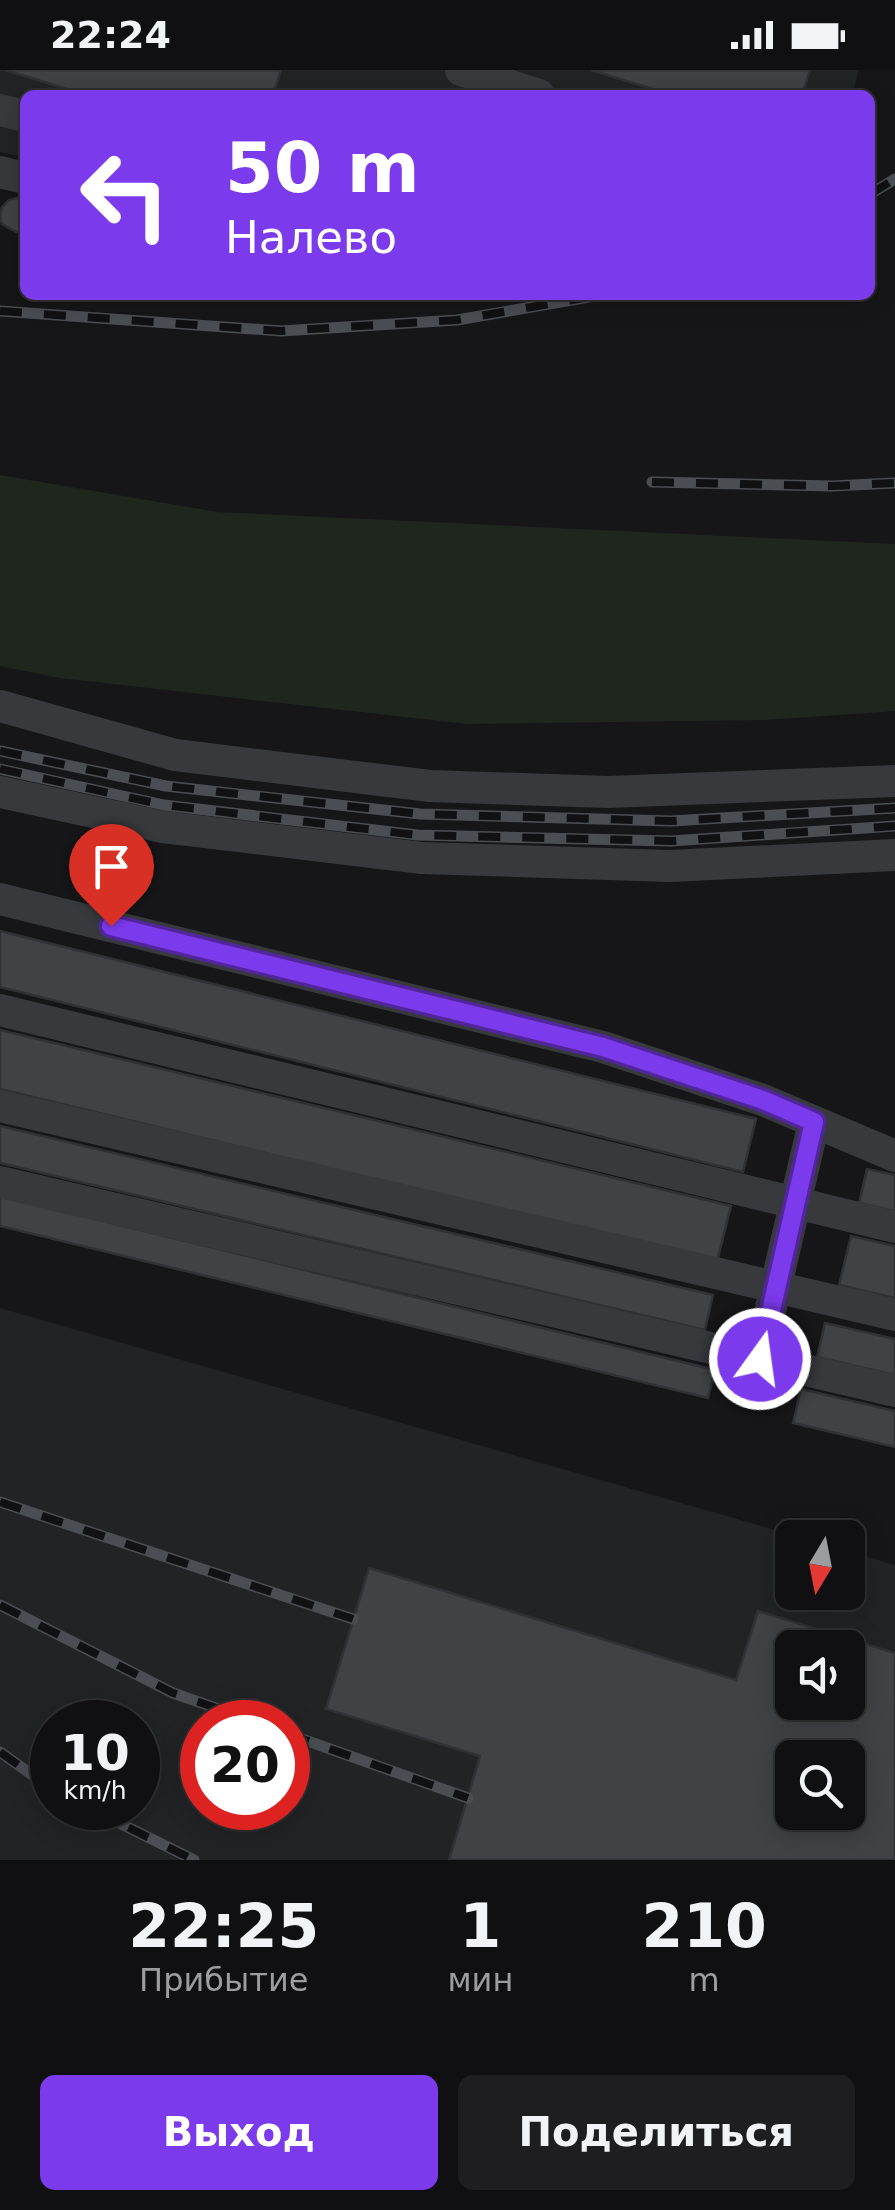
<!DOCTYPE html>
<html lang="ru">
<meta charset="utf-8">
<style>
body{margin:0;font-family:"DejaVu Sans",sans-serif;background:#1e1e20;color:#f1f3f6;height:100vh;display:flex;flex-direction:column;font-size:38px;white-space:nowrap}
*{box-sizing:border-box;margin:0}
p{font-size:32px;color:#9c9d9f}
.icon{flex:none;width:55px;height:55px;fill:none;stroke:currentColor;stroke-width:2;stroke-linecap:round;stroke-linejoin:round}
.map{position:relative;height:1790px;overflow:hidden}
.sheet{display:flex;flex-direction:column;background:#101012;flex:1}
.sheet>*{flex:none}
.banner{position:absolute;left:20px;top:20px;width:855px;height:210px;border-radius:15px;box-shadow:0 5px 25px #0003,0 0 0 2px #303032;background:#7c3aed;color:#fff;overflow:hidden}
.needle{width:65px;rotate:190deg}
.fabs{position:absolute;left:775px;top:1450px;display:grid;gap:20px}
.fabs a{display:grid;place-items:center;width:90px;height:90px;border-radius:15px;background:#101012;box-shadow:0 5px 25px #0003,0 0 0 2px #303032;font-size:50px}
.speed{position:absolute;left:30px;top:1630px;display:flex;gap:20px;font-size:50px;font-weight:700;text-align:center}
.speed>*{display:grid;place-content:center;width:130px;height:130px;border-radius:50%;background:#101012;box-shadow:0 5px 25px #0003,0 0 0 2px #303032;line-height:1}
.speed small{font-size:25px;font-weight:400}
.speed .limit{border:15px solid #d22;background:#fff;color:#111}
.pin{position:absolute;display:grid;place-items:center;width:85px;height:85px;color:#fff;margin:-102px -42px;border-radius:50% 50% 50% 0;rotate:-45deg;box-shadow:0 0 10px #0007}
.pin .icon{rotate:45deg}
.me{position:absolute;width:110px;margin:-55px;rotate:14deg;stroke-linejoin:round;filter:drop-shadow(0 0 8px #0008)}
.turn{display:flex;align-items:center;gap:35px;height:210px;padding:0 40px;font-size:45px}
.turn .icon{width:130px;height:130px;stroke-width:2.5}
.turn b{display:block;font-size:70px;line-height:85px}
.eta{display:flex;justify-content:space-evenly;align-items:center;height:170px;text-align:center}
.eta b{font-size:60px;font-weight:700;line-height:70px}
.button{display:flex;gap:20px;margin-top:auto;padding:20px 40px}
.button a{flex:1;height:115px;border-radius:15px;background:#7c3aed;color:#fff;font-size:40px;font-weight:700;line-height:115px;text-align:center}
.button a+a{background:#1e1e20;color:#f1f3f6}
.status{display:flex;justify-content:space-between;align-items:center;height:70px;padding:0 50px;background:#101012;direction:ltr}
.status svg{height:28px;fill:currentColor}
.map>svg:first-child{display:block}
.built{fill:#222325;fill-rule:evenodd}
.green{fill:#1e261e}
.building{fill:#404245;stroke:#303134;stroke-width:2.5;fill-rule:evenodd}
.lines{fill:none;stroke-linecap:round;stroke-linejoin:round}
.minor{stroke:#37393d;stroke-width:32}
.rail-casing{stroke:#4a4e53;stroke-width:11}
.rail{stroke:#111113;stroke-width:8;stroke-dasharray:22;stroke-linecap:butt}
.route-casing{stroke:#51269a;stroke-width:25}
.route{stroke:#7c3aed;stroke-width:18}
</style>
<div class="status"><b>22:24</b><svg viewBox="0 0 49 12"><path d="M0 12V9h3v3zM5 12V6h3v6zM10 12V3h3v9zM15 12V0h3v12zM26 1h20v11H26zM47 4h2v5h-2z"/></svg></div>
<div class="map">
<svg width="895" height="1790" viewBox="0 0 895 1790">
<rect width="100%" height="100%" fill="#161618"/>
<!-- built -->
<path class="built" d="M0,0H859L852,25H25V88L0,82Z
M0,1238L800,1467L792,1468V1522H848V1481L895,1495V1790H0ZM792,1578H848V1632H792ZM52,1652H138V1738H52ZM202,1652H288V1738H202ZM792,1688H848V1742H792Z"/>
<!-- green -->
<path class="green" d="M0,405L218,442L895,474V641L766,650L467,654L60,608L0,596Z"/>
<!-- building -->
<path class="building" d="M5,0H281L273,25H87Z
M591,0H810L802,25H672Z
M20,127L25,130V160L16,162L2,154L0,147L2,137L9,130Z
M0,861L756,1049L743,1102L0,917Z
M0,960L731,1136L717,1192L0,1019Z
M0,1056L713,1225L705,1260L0,1093Z
M867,1099L895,1105V1141L859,1133Z
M0,1126L715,1300L708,1328L0,1156Z
M851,1166L895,1176V1228L839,1215Z
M825,1253L895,1269V1305L817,1287Z
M801,1319L895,1341V1377L793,1353Z
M369,1498L736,1610L758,1541L895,1583V1790H449L480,1686L326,1639ZM792,1578H848V1632H792ZM792,1688H848V1742H792Z"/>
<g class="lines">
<!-- minor -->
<path class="minor" d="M461,0L539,25
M0,40L25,46
M0,102L25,108
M0,636L175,685L430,716L608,722L895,711
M0,722L163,757L422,788L669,796L895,785
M0,829L603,977L763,1030L895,1086
M0,940L895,1157
M0,1036L895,1245
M0,1112L895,1321
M759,1289L814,1052"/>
<defs>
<path id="rail" d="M870,124L895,109
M0,241L281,261L457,250L601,225
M652,412L832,416L895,413
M0,681L166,716L420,744L671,751L895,738
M0,699L164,735L417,765L671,771L895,756
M0,1432L353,1549
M0,1535L173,1623L256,1652
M288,1664L468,1728
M0,1682L52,1719
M89,1738L194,1790"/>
</defs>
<!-- rail casing -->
<use href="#rail" class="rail-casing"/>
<!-- rail -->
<use href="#rail" class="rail"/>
</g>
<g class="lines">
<defs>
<path id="route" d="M111,856L603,977L763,1030L814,1052L760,1289"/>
</defs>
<!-- route casing -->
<use href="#route" class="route-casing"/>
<!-- route -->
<use href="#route" class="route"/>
</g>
</svg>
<div class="fabs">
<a><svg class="needle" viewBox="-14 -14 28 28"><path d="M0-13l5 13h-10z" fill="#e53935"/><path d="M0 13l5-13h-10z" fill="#9c9d9f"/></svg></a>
<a><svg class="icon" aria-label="sound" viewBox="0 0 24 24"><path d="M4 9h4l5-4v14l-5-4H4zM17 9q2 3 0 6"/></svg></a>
<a><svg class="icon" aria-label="search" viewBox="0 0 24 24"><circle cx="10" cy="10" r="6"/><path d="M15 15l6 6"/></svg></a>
</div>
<div class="speed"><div>10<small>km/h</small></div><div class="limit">20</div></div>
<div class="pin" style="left:111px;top:856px;background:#d93025"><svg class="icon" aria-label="arrive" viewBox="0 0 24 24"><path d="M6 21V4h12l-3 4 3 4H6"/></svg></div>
<svg class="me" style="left:760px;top:1289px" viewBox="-20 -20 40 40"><circle r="17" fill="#7c3aed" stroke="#fff" stroke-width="3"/><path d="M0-11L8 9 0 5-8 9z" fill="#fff"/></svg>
<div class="banner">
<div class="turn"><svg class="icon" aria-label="left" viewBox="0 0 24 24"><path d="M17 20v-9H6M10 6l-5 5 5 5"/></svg><div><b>50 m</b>Налево</div></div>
</div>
</div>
<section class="sheet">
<div class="eta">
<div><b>22:25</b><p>Прибытие</p></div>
<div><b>1</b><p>мин</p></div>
<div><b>210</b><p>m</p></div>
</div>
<div class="button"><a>Выход</a><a>Поделиться</a></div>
</section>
